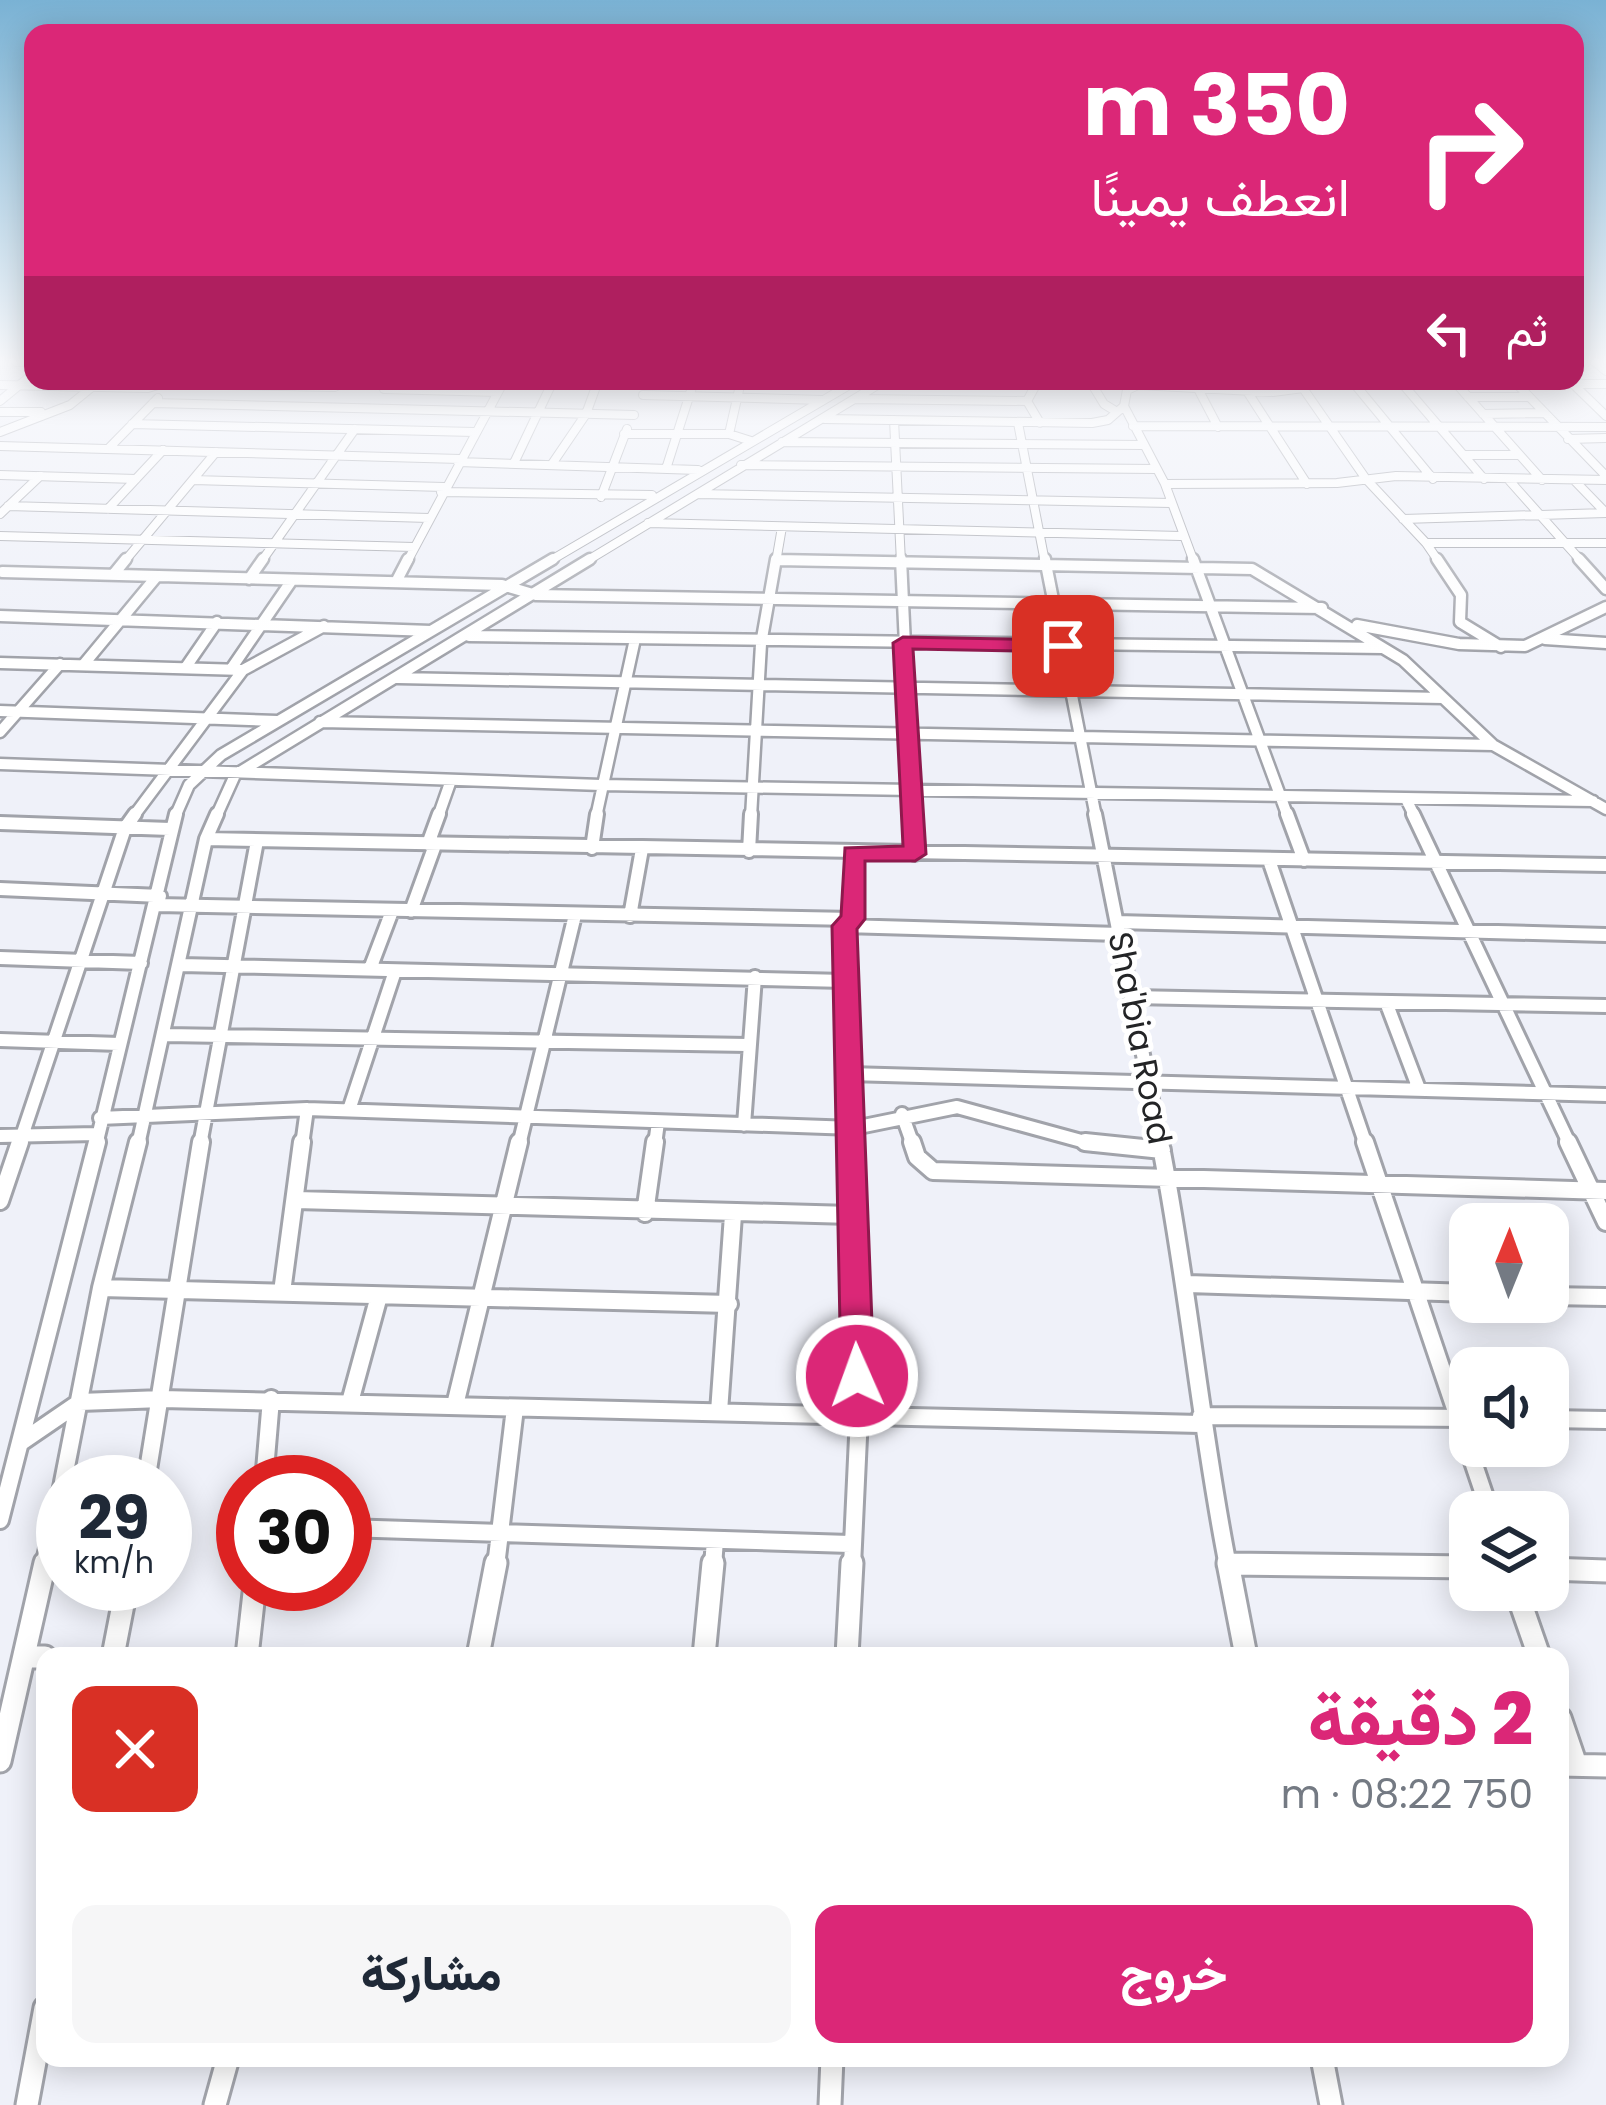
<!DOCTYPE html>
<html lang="ar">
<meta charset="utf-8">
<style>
body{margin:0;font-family:Poppins,Vazirmatn,sans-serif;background:#f6f6f7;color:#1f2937;direction:rtl;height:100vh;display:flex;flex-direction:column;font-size:45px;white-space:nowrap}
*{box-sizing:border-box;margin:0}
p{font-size:39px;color:#747a83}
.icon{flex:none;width:66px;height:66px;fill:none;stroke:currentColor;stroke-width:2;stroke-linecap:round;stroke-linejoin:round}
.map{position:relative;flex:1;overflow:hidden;direction:ltr}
.details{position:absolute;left:36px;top:1647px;width:1533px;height:420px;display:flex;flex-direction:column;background:#fff;border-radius:24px;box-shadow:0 6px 30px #0003;direction:rtl}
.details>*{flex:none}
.banner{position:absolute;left:24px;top:24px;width:1560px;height:366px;border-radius:24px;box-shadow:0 6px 30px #0003;direction:rtl;background:#db2777;color:#fff;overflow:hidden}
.needle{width:78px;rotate:1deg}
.fabs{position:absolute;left:1449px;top:1203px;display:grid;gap:24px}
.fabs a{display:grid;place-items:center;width:120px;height:120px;border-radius:24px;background:#fff;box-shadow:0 6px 30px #0003;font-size:60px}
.speed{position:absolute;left:36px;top:1455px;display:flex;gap:24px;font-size:60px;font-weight:700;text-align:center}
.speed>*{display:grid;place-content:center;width:156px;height:156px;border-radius:50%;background:#fff;box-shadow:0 6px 30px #0003;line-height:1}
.speed small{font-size:30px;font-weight:400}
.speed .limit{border:18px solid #d22;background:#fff;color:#111}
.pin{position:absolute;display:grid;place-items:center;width:102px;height:102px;color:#fff;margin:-51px;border-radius:24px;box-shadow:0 6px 18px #0006}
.me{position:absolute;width:132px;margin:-66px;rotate:358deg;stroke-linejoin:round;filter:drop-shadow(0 0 9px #0008)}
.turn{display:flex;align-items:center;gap:42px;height:252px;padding:0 36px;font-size:54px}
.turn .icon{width:156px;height:156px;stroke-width:2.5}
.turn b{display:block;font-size:84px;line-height:102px}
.then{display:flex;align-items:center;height:114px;padding:0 36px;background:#0003;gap:24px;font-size:45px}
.round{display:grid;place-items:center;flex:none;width:126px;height:126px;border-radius:24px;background:#f6f6f7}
.summary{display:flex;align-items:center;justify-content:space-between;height:204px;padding:0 36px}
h1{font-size:72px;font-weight:800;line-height:90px;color:#db2777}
.action{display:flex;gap:24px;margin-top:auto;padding:24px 36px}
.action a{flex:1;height:138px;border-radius:24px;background:#db2777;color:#fff;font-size:48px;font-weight:800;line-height:138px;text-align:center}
.action a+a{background:#f6f6f7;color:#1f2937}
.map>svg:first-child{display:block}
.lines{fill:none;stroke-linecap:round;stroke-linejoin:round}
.minor-far4-casing{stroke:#a1a3aa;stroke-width:10}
.minor-far3-casing{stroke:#a1a3aa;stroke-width:15}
.minor-far2-casing{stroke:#a1a3aa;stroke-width:18}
.minor-far1-casing{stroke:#a1a3aa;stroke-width:22}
.minor-casing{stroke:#a1a3aa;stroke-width:27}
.minor-far4{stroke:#fff;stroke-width:8}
.minor-far3{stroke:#fff;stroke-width:10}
.minor-far2{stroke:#fff;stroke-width:12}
.minor-far1{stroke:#fff;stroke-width:16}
.minor{stroke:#fff;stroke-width:21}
.route{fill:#db2777;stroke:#8e194d;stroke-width:3}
.labels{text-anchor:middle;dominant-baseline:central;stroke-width:10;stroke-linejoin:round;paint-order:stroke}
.street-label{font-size:33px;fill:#232426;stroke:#fff}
</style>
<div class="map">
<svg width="1606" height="2105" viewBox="0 0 1606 2105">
<rect width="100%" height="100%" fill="#eff1f9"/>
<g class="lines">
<defs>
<path id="minor-far4" d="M16,362H33
M1595,362L1606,371
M1003,381L1038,382
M1038,381L1027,401L1040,423
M1090,381L1104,404L1117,412
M1147,381L1127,390L1124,406L1165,484L1194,562
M1298,381L1366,479L1426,543
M1352,381L1433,479
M1400,381L1484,479
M1454,381L1542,480
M1514,381L1606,476
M1300,384H1606
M1573,384L1606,416
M0,385L148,388L171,381
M225,385L335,387
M1139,385L1273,392L1303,388
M1196,385L1218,427
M1245,388L1307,484
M384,389L498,392
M643,395L823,400
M1468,397H1529
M855,399L1027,401
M0,401L33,374
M153,403L634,415
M0,412H41
M1483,414L1544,413
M825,419L1092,423L1108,420L1124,406
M894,420L901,562
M1018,423L1045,562
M132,424L474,432
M1133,426L1606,427
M0,432L70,405L92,387
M624,434H729L751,441
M729,434L741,381
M1568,439L1606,438
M782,442L1142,445
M0,446L460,459
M108,449L158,398
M1464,455H1519
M458,462L698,470
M514,463L553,381
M552,464L586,414L598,381
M741,465L1156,469
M666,469L694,381
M0,475L136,479
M1508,479L1582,562
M193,480L444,487
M1574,480L1606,513
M1165,484L1337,483L1396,476L1606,480
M441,492L652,495
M698,494L1171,503
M601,497L627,429
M8,506L429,518
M108,509L163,450
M0,514L40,476
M1403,519L1606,513
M648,523L1181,536
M0,536L414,547
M777,560L895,562
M124,562L216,452
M261,562L355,429
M407,562L504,381
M548,562L856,381
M585,562L884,381
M776,562L782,527
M1439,562L1426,543H1606"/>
<path id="minor-far3" d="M901,559L913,817
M1045,559L1096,817
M1193,559L1288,817
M1437,559L1461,595L1460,622L1501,647
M1579,559L1606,589
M777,560L1252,569L1403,660L1493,745L1606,809
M2,572L502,585L536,595L1322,608
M113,575L126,559
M249,579L263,559
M396,582L408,559
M0,616L431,631
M1357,625L1459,644L1525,646L1606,607
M469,636L1383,648
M1545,639L1606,643
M0,663L243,670
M84,664L157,576
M186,667L217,622
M231,669L292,580
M398,678L1443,698
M0,711L277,721
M320,722L1493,745
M0,732L60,664
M0,764L601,785L1593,801
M1406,799L1415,817
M133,817L243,670L324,626
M175,817L189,785L221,755L553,559
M216,817L235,775L590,559
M438,817L451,780
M596,817L635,639
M751,817L761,644L776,559"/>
<path id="minor-far2" d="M913,814L915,854
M1095,814L1161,1145
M1287,814L1304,860
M1413,814L1570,1145
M0,823L170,829
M206,839L1606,865
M428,844L439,814
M592,848L597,814
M749,851L751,814
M853,853L845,981L853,1145
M1269,860L1366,1145
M0,889L160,896
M157,905L853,919
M411,911L435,845
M630,916L642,849
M1117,922L1606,935
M844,926L1119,934
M0,958L141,963
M181,965L845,981
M370,969L392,911
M1131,997L1606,1006
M1386,1002L1419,1089
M166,1035L748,1045
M0,1040L119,1044
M849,1074L1606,1095
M349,1110L395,971
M902,1114L913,1145
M100,1118L307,1109L854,1128L957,1107L1096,1145
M744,1125L755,977
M0,1136L96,1134
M19,1145L125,828L135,814
M96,1145L176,814
M138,1145L206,839L217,814
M200,1145L257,841
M302,1145L307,1109
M519,1145L575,915
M655,1145L658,1122"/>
<path id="minor-far1" d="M912,1142L917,1157L933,1171L1606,1191
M1085,1142L1162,1150
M1160,1142C1188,1283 1200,1425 1228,1566
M1365,1142L1490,1512
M1568,1142L1606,1222
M296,1200L851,1215
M0,1201L20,1142
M645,1213L655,1142
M1188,1284L1470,1293
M101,1288L729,1304
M282,1292L302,1142
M1548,1296L1606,1297
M350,1402L379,1296
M455,1405L519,1142
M719,1412L733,1215
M1201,1416L1470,1418
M1548,1419L1606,1420
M20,1443L80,1402L162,1399L1200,1424
M63,1482L101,1288L138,1142
M146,1482L201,1142
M264,1482L271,1399
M0,1520L97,1142
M345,1528L850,1544
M1228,1564L1388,1566
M44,1566L63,1483
M496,1566L515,1408
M713,1566L715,1540
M852,1566L859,1416L854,1142"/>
<path id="minor" d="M1228,1563L1246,1656
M1228,1564L1470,1567
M1548,1569L1606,1571
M1516,1590L1539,1656
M113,1656L127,1584
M247,1656L255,1584
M478,1656L496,1563
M704,1656L713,1563
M847,1656L852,1563
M24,1657H45
M1560,1718L1576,1765
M0,1761L45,1563
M1560,1765L1606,1766
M1322,2058L1331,2105
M27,2105L45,2008
M215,2105L228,2058
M830,2105L832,2058"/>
</defs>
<!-- minor-far4 casing -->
<use href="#minor-far4" class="minor-far4-casing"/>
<!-- minor-far3 casing -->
<use href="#minor-far3" class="minor-far3-casing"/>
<!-- minor-far2 casing -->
<use href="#minor-far2" class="minor-far2-casing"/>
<!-- minor-far1 casing -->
<use href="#minor-far1" class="minor-far1-casing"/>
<!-- minor casing -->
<use href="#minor" class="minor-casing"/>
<!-- minor-far4 -->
<use href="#minor-far4" class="minor-far4"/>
<!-- minor-far3 -->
<use href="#minor-far3" class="minor-far3"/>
<!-- minor-far2 -->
<use href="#minor-far2" class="minor-far2"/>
<!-- minor-far1 -->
<use href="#minor-far1" class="minor-far1"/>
<!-- minor -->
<use href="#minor" class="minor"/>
</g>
<!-- sky -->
<linearGradient id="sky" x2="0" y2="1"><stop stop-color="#7ab2d4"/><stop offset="0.55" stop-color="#f8f9fc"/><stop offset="1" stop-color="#f8f9fc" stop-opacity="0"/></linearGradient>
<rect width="1606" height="657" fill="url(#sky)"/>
<!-- route -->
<path class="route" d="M903,637L1063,640L1073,646L1063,652L913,649L926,854L915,861H865V919L857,929L874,1376L869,1387L857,1391L846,1387L841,1376L832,926L841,916L845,848L903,846L893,643Z"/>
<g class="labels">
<!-- street labels -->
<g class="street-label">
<text transform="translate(1140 1038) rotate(79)">Sha'bia Road</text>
</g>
</g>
</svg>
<div class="fabs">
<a><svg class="needle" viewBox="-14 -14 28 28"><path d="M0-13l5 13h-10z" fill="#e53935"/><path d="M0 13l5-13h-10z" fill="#747a83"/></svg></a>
<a><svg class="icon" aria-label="sound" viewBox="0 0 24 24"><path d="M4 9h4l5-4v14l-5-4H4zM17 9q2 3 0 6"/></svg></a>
<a><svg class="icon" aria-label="layers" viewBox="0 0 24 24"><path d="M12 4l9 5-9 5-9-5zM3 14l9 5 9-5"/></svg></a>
</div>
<div class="speed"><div>29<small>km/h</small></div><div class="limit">30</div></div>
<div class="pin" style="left:1063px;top:646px;background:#d93025"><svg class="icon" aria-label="arrive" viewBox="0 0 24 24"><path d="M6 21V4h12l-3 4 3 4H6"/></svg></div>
<svg class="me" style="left:857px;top:1376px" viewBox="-20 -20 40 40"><circle r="17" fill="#db2777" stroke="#fff" stroke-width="3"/><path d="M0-11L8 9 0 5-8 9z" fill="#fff"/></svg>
<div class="banner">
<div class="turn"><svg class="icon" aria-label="right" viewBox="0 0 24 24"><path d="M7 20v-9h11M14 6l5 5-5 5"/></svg><div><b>350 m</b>انعطف يمينًا</div></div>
<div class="then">ثم<svg class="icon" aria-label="left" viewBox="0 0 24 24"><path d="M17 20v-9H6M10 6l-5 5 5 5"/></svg></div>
</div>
<section class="details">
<div class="summary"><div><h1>2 دقيقة</h1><p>750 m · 08:22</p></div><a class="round" style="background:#d93025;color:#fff"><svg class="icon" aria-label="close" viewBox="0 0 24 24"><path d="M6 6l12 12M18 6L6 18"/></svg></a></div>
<div class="action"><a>خروج</a><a>مشاركة</a></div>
</section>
</div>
